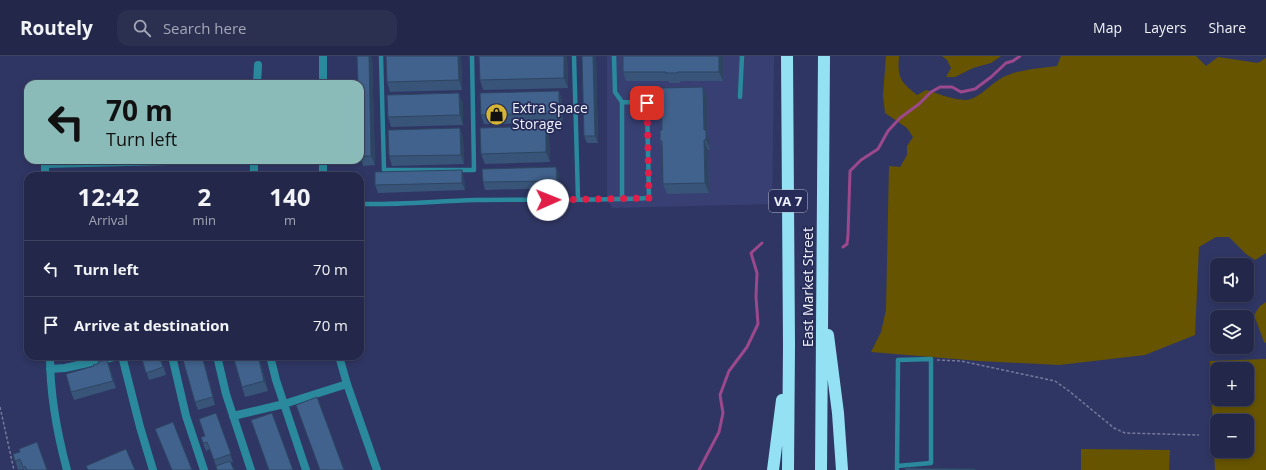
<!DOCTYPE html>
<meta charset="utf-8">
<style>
body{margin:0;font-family:"Open Sans",sans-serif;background:#2b3051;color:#f1f3f6;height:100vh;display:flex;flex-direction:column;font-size:15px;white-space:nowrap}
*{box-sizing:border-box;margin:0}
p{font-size:13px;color:#a3a6b5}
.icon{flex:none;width:22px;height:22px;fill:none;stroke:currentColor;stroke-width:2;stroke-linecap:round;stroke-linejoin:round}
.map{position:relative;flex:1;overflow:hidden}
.side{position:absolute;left:24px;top:116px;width:340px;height:188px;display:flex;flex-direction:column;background:#23284a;border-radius:12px;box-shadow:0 2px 6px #0003,0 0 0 1px #404462}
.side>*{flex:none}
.banner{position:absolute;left:24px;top:24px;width:340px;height:84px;border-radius:12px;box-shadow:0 2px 6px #0003,0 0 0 1px #404462;background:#8bbbb9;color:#111;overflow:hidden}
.buttons{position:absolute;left:1210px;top:202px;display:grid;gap:8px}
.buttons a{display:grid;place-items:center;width:44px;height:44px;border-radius:8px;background:#23284a;box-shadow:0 2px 6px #0003,0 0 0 1px #404462;font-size:20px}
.pin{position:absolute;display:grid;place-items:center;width:34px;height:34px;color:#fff;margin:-17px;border-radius:8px;box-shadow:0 2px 6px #0006}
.me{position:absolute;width:44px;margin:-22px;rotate:89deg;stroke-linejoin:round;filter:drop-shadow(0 0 3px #0008)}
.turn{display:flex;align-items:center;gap:14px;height:84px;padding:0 16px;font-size:18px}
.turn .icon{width:52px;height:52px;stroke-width:2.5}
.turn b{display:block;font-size:28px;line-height:34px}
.eta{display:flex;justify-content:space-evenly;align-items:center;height:68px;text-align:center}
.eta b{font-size:24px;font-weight:700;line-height:28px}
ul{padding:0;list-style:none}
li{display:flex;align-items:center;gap:12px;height:56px;padding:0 16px;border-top:1px solid #404462}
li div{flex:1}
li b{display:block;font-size:15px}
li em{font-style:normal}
header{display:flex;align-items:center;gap:24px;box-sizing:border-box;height:56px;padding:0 20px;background:#23284a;border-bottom:1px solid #404462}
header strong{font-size:19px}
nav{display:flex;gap:22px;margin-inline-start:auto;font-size:14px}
.search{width:280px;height:36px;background:#2b3051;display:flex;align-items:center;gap:10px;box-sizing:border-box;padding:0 14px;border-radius:12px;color:#a3a6b5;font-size:15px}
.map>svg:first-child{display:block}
.built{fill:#384073}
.green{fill:#665400;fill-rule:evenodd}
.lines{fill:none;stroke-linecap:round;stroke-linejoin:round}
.stream{stroke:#9b488c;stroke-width:3}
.path{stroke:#757a9b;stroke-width:1.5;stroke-dasharray:3 2;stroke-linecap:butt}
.service{stroke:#2a899c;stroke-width:4.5}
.minor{stroke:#2a899c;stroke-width:8}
.tertiary{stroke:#2a899c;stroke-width:8}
.motorway{stroke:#94e1f4;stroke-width:12}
.wall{fill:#385478}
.shaded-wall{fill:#2e4562}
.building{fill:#41628c;stroke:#2e4562}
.route{stroke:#e11d48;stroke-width:7;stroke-dasharray:0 12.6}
.labels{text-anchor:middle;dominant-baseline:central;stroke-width:3.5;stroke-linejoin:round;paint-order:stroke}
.shield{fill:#262c57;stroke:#b2b6ca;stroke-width:1}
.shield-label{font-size:13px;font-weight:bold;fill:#eef1fc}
.poi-label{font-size:14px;fill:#eef1fc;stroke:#262c57;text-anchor:start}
.street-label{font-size:14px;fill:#eef1fc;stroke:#262c57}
</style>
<header>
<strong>Routely</strong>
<div class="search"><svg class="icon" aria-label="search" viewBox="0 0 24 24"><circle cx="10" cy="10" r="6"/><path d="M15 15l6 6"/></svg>Search here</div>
<nav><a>Map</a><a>Layers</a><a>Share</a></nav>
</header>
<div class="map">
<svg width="1266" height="414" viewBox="0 0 1266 414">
<rect width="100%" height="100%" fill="#2f3663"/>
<!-- built -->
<path class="built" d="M607,0H774L772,148L612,152L607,143Z"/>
<!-- green -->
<path class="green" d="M886,0H899C897,22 901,26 917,39L926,34C937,37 960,47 971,43C982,39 990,29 1000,23C1017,13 1037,13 1057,10L1061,0H1196L1206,10L1218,1L1258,7L1266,2V197L1255,204L1246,198L1229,181H1216L1199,191L1195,279L1145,299L1059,309L979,305L871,296L881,276L886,254L889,110L900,111L907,99V90L913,81L907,72L885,57L883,39Z
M942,0H1001L991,7L973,12L955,21H946L951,12L947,4Z
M1266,246V287L1264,286L1254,259L1260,250Z
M1266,303V414H1215L1210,305ZM1217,313H1247V343H1217ZM1217,365H1247V395H1217Z
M1081,393L1170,394L1169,414H1081Z"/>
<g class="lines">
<!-- stream -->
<path class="stream" d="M843,191L847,188L848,179L850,115L861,104L878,93L888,75L900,62L919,48L931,36L940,31H952L961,36L975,33L991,21L1006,7L1013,5L1020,0
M699,414L719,376L723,357L720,339L729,315L747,291L758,268L756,241L757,217L751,197L762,187"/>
<!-- path -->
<path class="path" d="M937,304L961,305L1055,325L1069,335L1114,372L1125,377L1199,379
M0,351L14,414"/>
<!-- service -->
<path class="service" d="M381,0L384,114H474L472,0
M574,0L578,143
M614,0L615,36L622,46
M740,41L742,0
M360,148C399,149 437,145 475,144C533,143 591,145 649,142L647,47L622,46V143
M897,414L898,304L931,303V407L897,410"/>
<!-- minor -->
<path class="minor" d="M43,27V28
M257,28L258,9
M45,104V120
M254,104V120
M45,108L212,104
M50,300C50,339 57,377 67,414
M122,300L140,371L153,414
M172,300L186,360L204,414
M217,300L226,338L251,414
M270,300L276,324L306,414
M50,313L65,312L119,300
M233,360L284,348L347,328"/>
<!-- tertiary -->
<path class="tertiary" d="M323,28V0
M323,104V120
M339,300L347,328L377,414"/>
<!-- motorway -->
<path class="motorway" d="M787,0L789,289L788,414
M828,279L838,357L842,414
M773,414L782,344
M821,414L824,0"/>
</g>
<!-- wall -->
<path class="wall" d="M357,0H372L375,109L363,110L360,101V28Z
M461,0L462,34L390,36L387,26Z
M567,0L568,32L483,34L480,24Z
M582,0H596L598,87H587L584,80Z
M623,0H723V25H680V27H669V25H626L623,16Z
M703,31L707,41V78L709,83L710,94H708L709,137L667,138L663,128L662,91L660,85L662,74Z
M559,35L562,45L563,67L484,68L481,59Z
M463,47V69L391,71L388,61Z
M546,70L549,80L550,106L485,108L481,98Z
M460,72L463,82L464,108L392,110L389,100Z
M556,111L559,119V132L485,134L483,126Z
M464,121L465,134L378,137L375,129Z
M72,300H80L73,303Z
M141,300H160L166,319L149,324Z
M183,300H204V301L202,302L215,349L198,354L195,346Z
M259,300L268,335L245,341L242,331Z
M107,304L116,332L74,344L71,336L94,310L98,308Z
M216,357L233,406L216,410L210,393L206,395L203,387L205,380Z
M13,398L47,414H24V413L18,414Z"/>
<!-- shaded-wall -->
<path class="shaded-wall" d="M369,0H372L375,109L371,100Z
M458,0H461L462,34L459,24Z
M564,0H567L568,32L564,22Z
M593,0H596L598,87L595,80Z
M719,0H723V25L719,16Z
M703,31L707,41V78L709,83L710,94L706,84L704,74Z
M559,35L562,45L563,67L559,57Z
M459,37L463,47V69L460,59Z
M546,70L549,80L550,106L546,96Z
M460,72L463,82L464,108L461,99Z
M704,84L708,94L709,137L705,127Z
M556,111L559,119V132L557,125Z
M462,114L464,121L465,134L462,127Z
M258,300H259L268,335L264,325Z
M107,304L110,311L116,332L113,325Z"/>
<!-- building -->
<path class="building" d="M357,0H369L371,100H360V28H358Z
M386,0H458L459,24L387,26Z
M479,0H564V22L480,24Z
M582,0H593L595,80H584Z
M623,0H719V16H677V17H666V16H623Z
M703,31L704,74H706V84H704L705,127L663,128L662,85H660V74H662L661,32Z
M559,35V57L481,59L480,37Z
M459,37L460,59L388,61L387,39Z
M546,70V96L481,98L480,72Z
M460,72L461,99L389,100L388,74Z
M556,111L557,125L483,126L482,113Z
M462,114V127L375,129V116Z
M141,300H159L163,311L146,317Z
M196,300H202L213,341L195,346L183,304Z
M233,300H258L264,325L242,331Z
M107,304L113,325L71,336L66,318L94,310L93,309L98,308V306Z
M317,341L344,414H320L296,349Z
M216,357L231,398L214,404L207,386L203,387L201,381L205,380L199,363Z
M272,357L293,414H269L251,364Z
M173,366L192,414H172L155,373Z
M37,386L47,414H27L25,410L23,411L20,403L15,405L13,398L20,396L19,393Z
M126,393L135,414H88L86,410Z
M230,405L234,414H217L216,410Z
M905,412L975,413V414H905Z"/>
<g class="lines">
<!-- route -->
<path class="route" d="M548,144L649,142L647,47"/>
</g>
<!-- icons -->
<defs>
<symbol id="shop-disc" viewBox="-11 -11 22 22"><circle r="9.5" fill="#d4b535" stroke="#262c57"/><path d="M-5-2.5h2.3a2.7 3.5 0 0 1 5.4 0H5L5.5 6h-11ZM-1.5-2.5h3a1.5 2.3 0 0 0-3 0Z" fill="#111"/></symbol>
</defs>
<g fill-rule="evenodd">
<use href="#shop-disc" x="484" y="46" width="25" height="25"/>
</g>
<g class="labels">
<!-- shield labels -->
<rect class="shield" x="769" y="134" width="38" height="22" rx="3"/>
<g class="shield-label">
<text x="788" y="145">VA 7</text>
</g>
<!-- poi labels -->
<g class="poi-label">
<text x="512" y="51">Extra Space<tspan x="512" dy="16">Storage</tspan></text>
</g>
<!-- street labels -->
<g class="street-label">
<text transform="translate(807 231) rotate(-90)">East Market Street</text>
</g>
</g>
</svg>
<div class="buttons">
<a><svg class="icon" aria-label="sound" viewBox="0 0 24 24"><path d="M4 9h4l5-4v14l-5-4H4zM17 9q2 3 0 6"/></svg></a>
<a><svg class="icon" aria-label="layers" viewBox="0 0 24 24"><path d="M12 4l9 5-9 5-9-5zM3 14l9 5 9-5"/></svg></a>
<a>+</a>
<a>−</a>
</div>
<div class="pin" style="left:647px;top:47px;background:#d93025"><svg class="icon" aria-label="arrive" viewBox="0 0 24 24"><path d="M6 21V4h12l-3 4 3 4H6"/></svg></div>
<svg class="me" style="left:548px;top:144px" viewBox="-20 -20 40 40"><circle r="19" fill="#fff"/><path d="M0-13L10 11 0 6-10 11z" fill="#e11d48"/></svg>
<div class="banner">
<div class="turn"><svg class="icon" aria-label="left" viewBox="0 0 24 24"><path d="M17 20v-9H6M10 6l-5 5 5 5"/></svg><div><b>70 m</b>Turn left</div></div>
</div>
<section class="side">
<div class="eta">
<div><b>12:42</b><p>Arrival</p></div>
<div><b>2</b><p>min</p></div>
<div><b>140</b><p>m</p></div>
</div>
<ul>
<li><svg class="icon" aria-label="left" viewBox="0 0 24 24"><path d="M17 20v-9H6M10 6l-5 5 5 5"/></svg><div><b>Turn left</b></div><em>70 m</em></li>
<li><svg class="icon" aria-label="arrive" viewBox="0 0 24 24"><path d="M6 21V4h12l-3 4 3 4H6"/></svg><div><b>Arrive at destination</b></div><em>70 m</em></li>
</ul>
</section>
</div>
